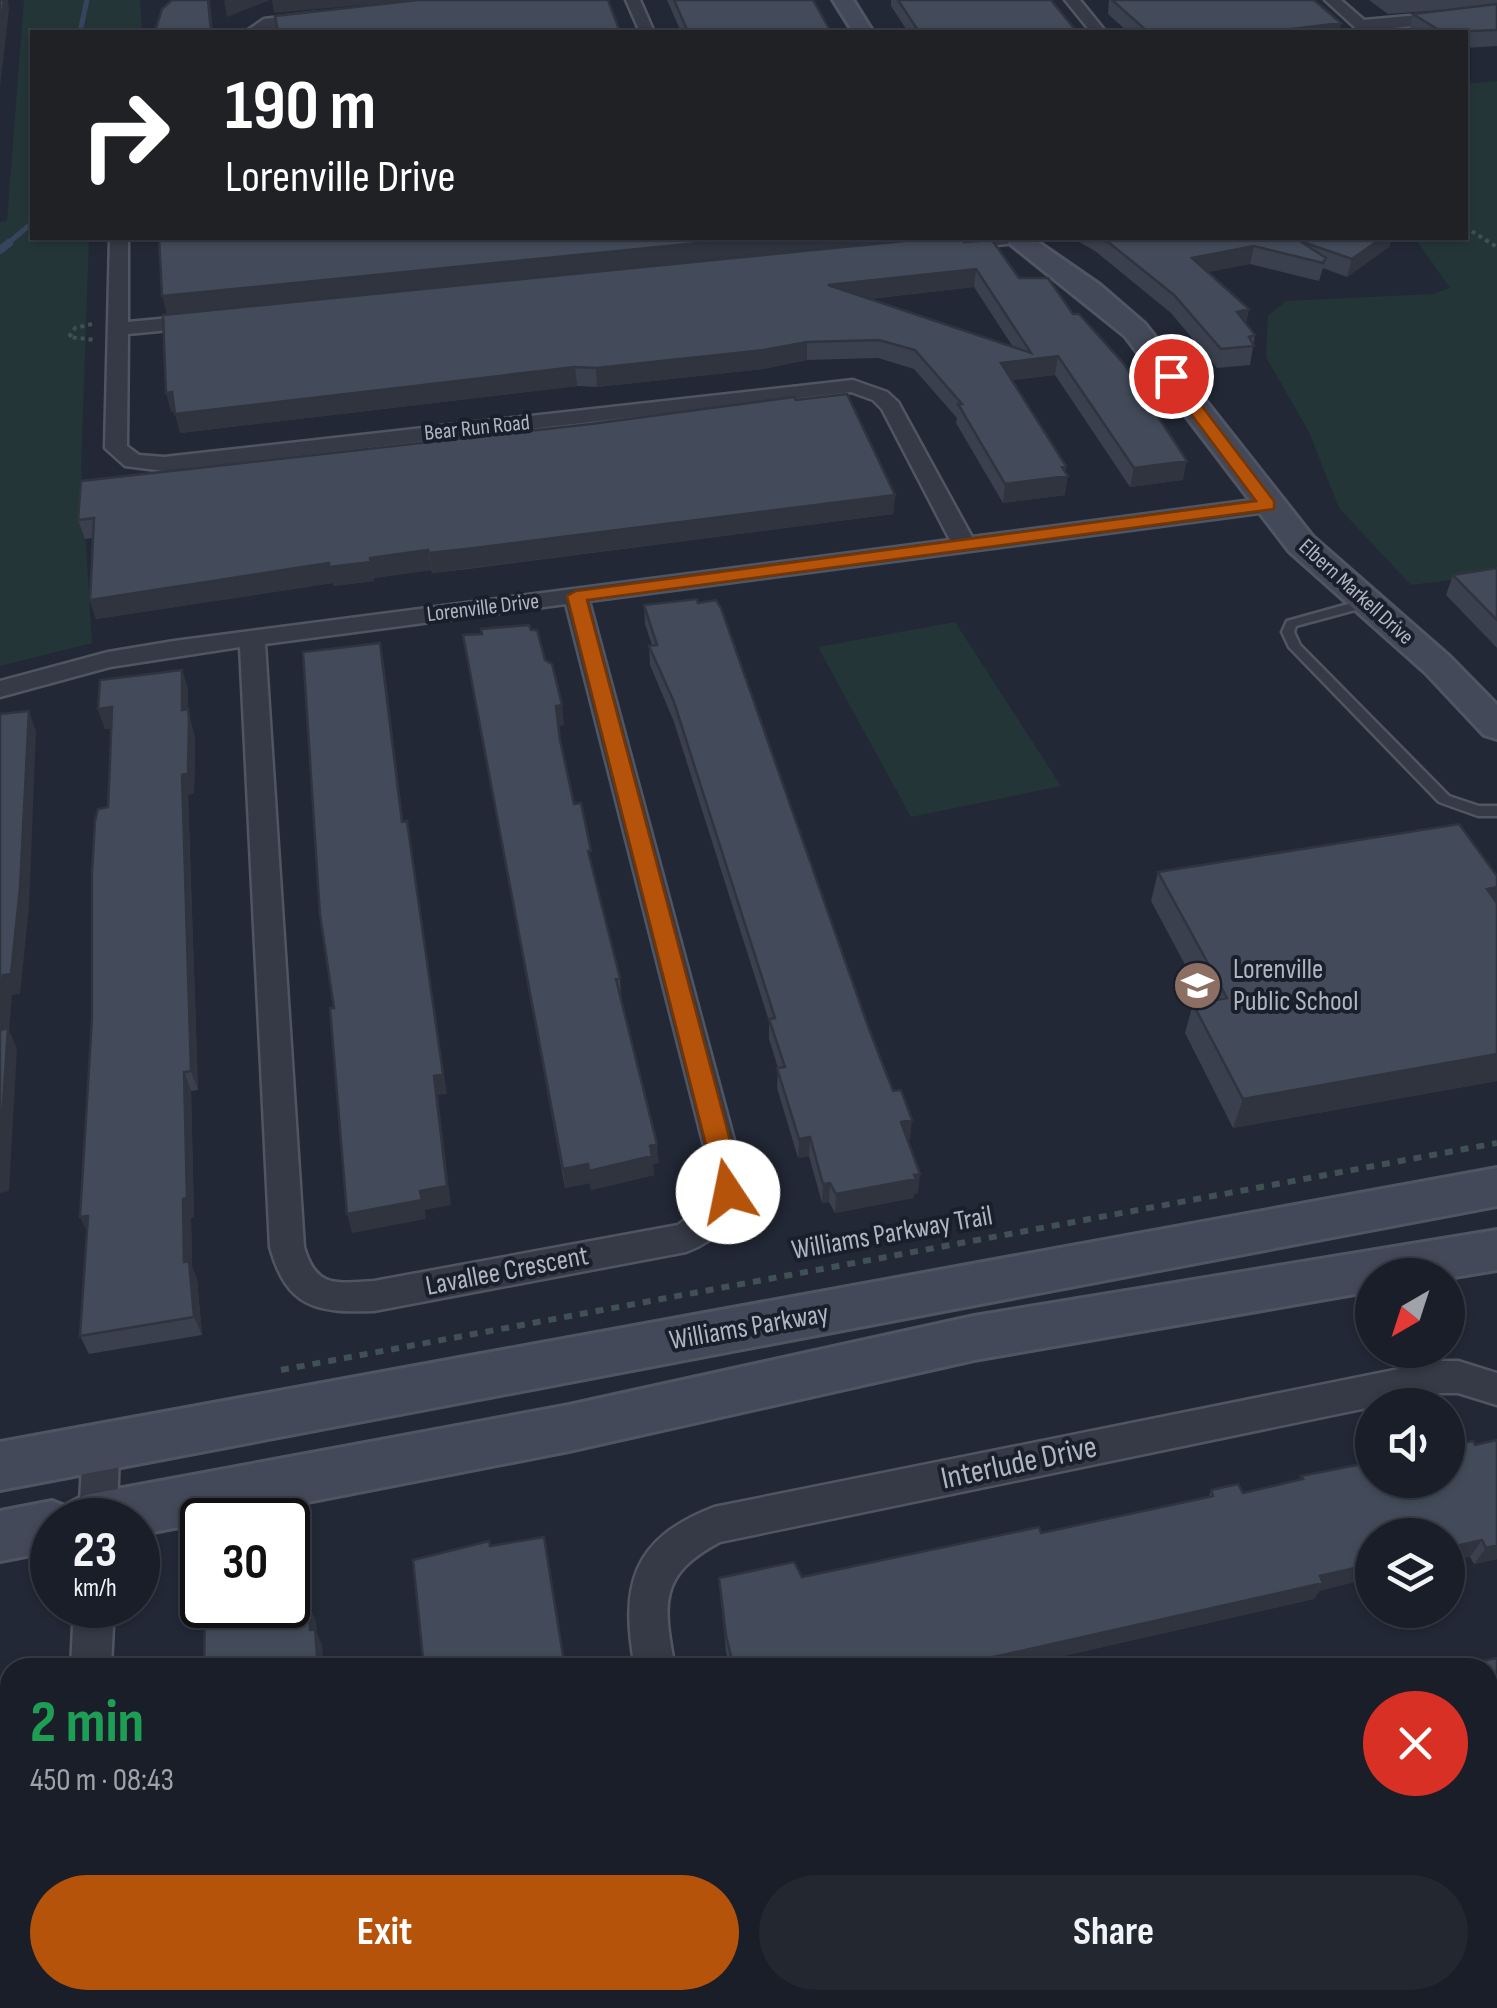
<!DOCTYPE html>
<meta charset="utf-8">
<style>
body{margin:0;font-family:"Sofia Sans Condensed",sans-serif;background:#232730;color:#f1f3f6;height:100vh;display:flex;flex-direction:column;font-size:38px;white-space:nowrap}
*{box-sizing:border-box;margin:0}
p{font-size:32px;color:#9fa2a8}
.icon{flex:none;width:55px;height:55px;fill:none;stroke:currentColor;stroke-width:2;stroke-linecap:round;stroke-linejoin:round}
.map{position:relative;flex:1;overflow:hidden}
.details{position:absolute;left:0px;top:1658px;width:1498px;height:352px;display:flex;flex-direction:column;background:#1a1e28;border-radius:30px 30px 0 0;box-shadow:0 2px 8px #0004,0 0 0 2px #383c45}
.details>*{flex:none}
.top-card{position:absolute;left:30px;top:30px;width:1438px;height:210px;border-radius:0px;box-shadow:0 2px 8px #0004,0 0 0 2px #383c45;background:#202124;color:#fff;overflow:hidden}
.needle{width:65px;rotate:219deg}
.buttons{position:absolute;left:1355px;top:1258px;display:grid;gap:20px}
.buttons a{display:grid;place-items:center;width:110px;height:110px;border-radius:50%;background:#1a1e28;box-shadow:0 2px 8px #0004,0 0 0 2px #383c45;font-size:50px}
.speed{position:absolute;left:30px;top:1498px;display:flex;gap:20px;font-size:50px;font-weight:700;text-align:center}
.speed>*{display:grid;place-content:center;width:130px;height:130px;border-radius:50%;background:#1a1e28;box-shadow:0 2px 8px #0004,0 0 0 2px #383c45;line-height:1}
.speed small{font-size:25px;font-weight:400}
.speed .limit{border:5px solid #111;border-radius:15px;background:#fff;color:#111}
.pin{position:absolute;display:grid;place-items:center;width:85px;height:85px;color:#fff;margin:-42px;border:5px solid #fff;border-radius:50%;box-shadow:0 2px 10px #0007}
.me{position:absolute;width:110px;margin:-55px;rotate:349deg;stroke-linejoin:round;filter:drop-shadow(0 0 8px #0008)}
.turn{display:flex;align-items:center;gap:35px;height:210px;padding:0 30px;font-size:45px}
.turn .icon{width:130px;height:130px;stroke-width:2.5}
.turn b{display:block;font-size:70px;line-height:85px}
.round{display:grid;place-items:center;flex:none;width:105px;height:105px;border-radius:52px;background:#232730}
.overview{display:flex;align-items:center;justify-content:space-between;height:170px;padding:0 30px}
h1{font-size:60px;font-weight:700;line-height:75px;color:#1e9e55}
.action{display:flex;gap:20px;margin-top:auto;padding:20px 30px}
.action a{flex:1;height:115px;border-radius:60px;background:#b45309;color:#fff;font-size:40px;font-weight:700;line-height:115px;text-align:center}
.action a+a{background:#232730;color:#f1f3f6}
.map>svg:first-child{display:block}
.green{fill:#243538}
.lines{fill:none;stroke-linecap:round;stroke-linejoin:round}
.stream-far1{stroke:#38445e;stroke-width:5}
.stream{stroke:#38445e;stroke-width:8}
.lane-casing{stroke:#4f5561;stroke-width:5}
.street-casing{stroke:#4f5561;stroke-width:5}
.secondary-casing{stroke:#4f5561;stroke-width:6}
.path-far1{stroke:#415054;stroke-width:4;stroke-dasharray:4 4;stroke-linecap:butt}
.path{stroke:#415054;stroke-width:6;stroke-dasharray:8 8;stroke-linecap:butt}
.lane{fill:#353a46;fill-rule:evenodd}
.street{fill:#353a46;fill-rule:evenodd}
.secondary{fill:#434959;fill-rule:evenodd}
.wall{fill:#3a404d;fill-rule:evenodd}
.shaded-wall{fill:#2f343f}
.building{fill:#434b5a;stroke:#2f343f;stroke-width:2.5;fill-rule:evenodd}
.route{fill:#b45309;stroke:#753606;stroke-width:2.5}
.labels{text-anchor:middle;dominant-baseline:central;stroke-width:8;stroke-linejoin:round;paint-order:stroke}
.far-street-label{font-size:22px;fill:#afb5c3;stroke:#1a202b}
.poi-label{font-size:28px;fill:#afb5c3;stroke:#1a202b;text-anchor:start}
.street-label{font-size:28px;fill:#afb5c3;stroke:#1a202b}
.near-street-label{font-size:32px;fill:#afb5c3;stroke:#1a202b}
</style>
<div class="map">
<svg width="1497" height="2008" viewBox="0 0 1497 2008">
<rect width="100%" height="100%" fill="#222836"/>
<!-- green -->
<path class="green" d="M24,0H140L142,32H32V238H89L81,468L92,643L0,666V222L7,221Z
M1497,81V574L1411,585L1339,508L1309,432L1266,357L1268,316L1286,301L1433,294L1450,288L1415,238H1465V84Z
M955,622L1061,786L911,817L818,647Z"/>
<g class="lines">
<!-- stream-far1 -->
<path class="stream-far1" d="M80,32L87,0
M6,245L32,223"/>
<!-- stream -->
<path class="stream" d="M0,250L9,243"/>
<defs>
<path id="lane" d="M1366,599L1370,600V606L1296,626L1294,632L1300,645L1449,796L1479,806H1497V816H1478L1439,802L1289,647L1282,632L1287,621Z"/>
<path id="street" d="M626,0H640L654,32H640Z
M1065,0H1080L1106,32H1091Z
M1325,0H1341L1364,20L1497,8V16L1360,32Z
M314,13L321,17L319,20C301,24 261,33 245,32L264,19Z
M110,238H128V322L201,315L211,321L201,327L128,334L127,446L139,455L164,457L853,380L887,392L898,402L972,537L1267,498L1278,505L1267,512L589,601L745,1181C741,1215 717,1241 686,1252L374,1311C316,1313 287,1308 270,1247L240,647L110,667L0,697V681L108,652L174,641L950,540L882,409L873,400L851,392L164,471L125,466L105,448ZM566,604L713,1181L704,1205L678,1225L374,1281C337,1283 316,1289 304,1247L265,644Z
M960,238H1016L1007,244L933,252L924,246L933,240Z
M1439,1361H1458L1497,1373V1405L1458,1393H1439L720,1542C658,1575 663,1604 675,1668H635C620,1586 631,1539 714,1507Z
M101,1429L114,1434L119,1446L117,1520H79L83,1446L88,1434Z
M74,1605H114L111,1668H71Z
M1497,1898V1942L1488,1944V1900Z
M62,2000H108V2008H62Z
M697,2000H743L745,2008H699Z
M1129,2000H1203L1199,2008H1125Z"/>
<path id="secondary" d="M833,0H853L873,32H853Z
M1003,238H1032L1100,285L1145,324L1313,537L1450,657L1497,705V739L1484,735L1426,673L1289,551L1125,336Z
M1497,1168V1206L0,1490V1442Z
M1497,1230V1270L1448,1278V1275H1372V1291L974,1360L569,1451L138,1535V1520H52V1551L0,1561V1511L52,1501L65,1506L85,1495L569,1405L974,1316Z"/>
</defs>
<!-- lane casing -->
<use href="#lane" class="lane-casing"/>
<!-- street casing -->
<use href="#street" class="street-casing"/>
<!-- secondary casing -->
<use href="#secondary" class="secondary-casing"/>
<!-- path-far1 -->
<path class="path-far1" d="M1465,227L1497,247
M92,324L75,328L69,337L95,340"/>
<!-- path -->
<path class="path" d="M281,1370L1497,1143"/>
<!-- lane -->
<use href="#lane" class="lane"/>
<!-- street -->
<use href="#street" class="street"/>
<!-- secondary -->
<use href="#secondary" class="secondary"/>
</g>
<!-- wall -->
<path class="wall" d="M667,0H813L831,32H681Z
M891,0H1051L1077,32H908L891,6Z
M1109,0H1314L1341,23L1339,32H1128L1108,14Z
M1369,0H1497V46L1465,48V32H1413L1409,30L1413,14L1468,8L1388,14Z
M1072,238H1392L1389,247L1347,277L1323,268L1319,281L1250,264L1207,272L1249,309L1246,323L1255,335L1250,365L1217,368L1171,313L1095,251Z
M964,242L1019,278L1183,480L1130,487L1055,375L1011,380L1066,466L1065,495L1003,503L956,423L957,418L914,369L878,358L807,360L763,369L597,387L577,386L180,433L175,411L171,412ZM974,287L1013,347L869,299Z
M796,400L895,495L893,514L468,569L432,573L431,570L374,578V581L333,586V583L96,619L90,600L93,538L85,539L78,520L591,424Z
M1497,568V648L1446,595L1453,575Z
M644,605L869,1029L910,1140H908L918,1193L914,1194L913,1198L835,1213L829,1202L822,1203L809,1156L798,1158L777,1088L778,1068L769,1039V1021L674,722L650,665L649,646L652,645L645,624Z
M531,630L545,660L564,725L558,726L560,740L574,804L620,978L621,998L659,1163L653,1164L654,1175L591,1190L590,1183L565,1188L463,635Z
M182,670L188,690V711L195,738L194,793L188,795L198,1090L191,1091L194,1217L191,1218L192,1267L197,1279L202,1335L89,1354L80,1336L87,1231L80,1217L108,807L111,728L105,729L98,709Z
M1158,872L1497,876V1081L1233,1128L1185,1033L1193,1004L1205,1002L1151,901Z
M1497,1440V1559L1474,1564L1470,1557L1448,1535L1319,1591L1314,1599L1010,1668H730L726,1652L719,1578L802,1577L1041,1533L1209,1497L1211,1490L1243,1493L1299,1480L1301,1476Z"/>
<!-- shaded-wall -->
<path class="shaded-wall" d="M4,0H8L9,10L0,87V31Z
M208,0H210L213,32H211Z
M226,0H270L227,17L224,1Z
M272,0H417L274,13Z
M1341,23L1339,32H1267Z
M749,238H926L167,314L162,296Z
M1382,238H1392L1389,247L1347,277L1352,259Z
M1254,246L1250,264L1188,276L1192,258Z
M976,269L974,287L828,303V285Z
M1249,309L1245,328L1237,312Z
M807,342V360L763,369L597,387L596,368Z
M1058,356L1055,375L998,381L1001,363Z
M575,367L577,386L180,433L175,414Z
M172,392L177,411L171,412L166,393Z
M1187,461L1183,480L1130,487L1134,468Z
M1066,466L1064,476H1068L1065,495L1003,503L1005,484Z
M895,495L893,514L432,573L429,553Z
M428,550L431,570L374,578L370,558Z
M371,562L374,581L333,586V583L96,619L90,600L329,563Z
M380,643L384,663L406,842L402,822Z
M182,670L188,690V711L195,738L194,793L188,795L198,1090L191,1071L182,775Z
M562,705L564,725L558,726L556,706Z
M112,707L119,727L105,729L98,709Z
M29,711L36,731L29,908L20,994L12,995L9,1030L17,1048L9,1191L0,1193V1004Z
M407,821L447,1094L438,1095L451,1205L425,1210L426,1219L352,1233L347,1214Z
M1497,887V902L1491,915L1487,889Z
M1497,1054V1081L1233,1128L1243,1099Z
M184,1072L191,1091L194,1217L191,1218L192,1267L197,1279L202,1335L194,1317L184,1262Z
M912,1120L910,1140L899,1141L901,1122Z
M810,1137L809,1156L798,1158L799,1139Z
M657,1144L659,1163L653,1164L654,1175L591,1190L589,1171L650,1146Z
M588,1164L590,1183L565,1188L563,1169Z
M920,1174L918,1193L914,1194L913,1198L835,1213L836,1194Z
M830,1183L829,1202L822,1203L823,1184Z
M88,1216L89,1236L80,1217Z
M1482,1540L1470,1557L1448,1562V1548Z
M1497,1545V1559L1474,1564L1486,1548Z
M1372,1564V1578L1319,1591L1314,1599L1010,1668H945Z
M309,1605L316,1621L317,1633L322,1645L324,1668H318L310,1630Z
M1497,1796V1807L1488,1809V1798Z
M0,1826L4,1829L2,1858L0,1857Z
M343,2000H350V2008H343Z"/>
<!-- building -->
<path class="building" d="M0,0H4L0,31Z
M172,0H208L211,32H156V28L162,9Z
M418,0H608L620,32H278L275,16Z
M674,0H813L831,32H688Z
M898,0H1051L1077,32H919Z
M1112,0H1314L1341,23L1268,32H1148Z
M1497,4V30L1442,32L1413,14Z
M159,238H749L162,296Z
M934,238H960L964,242L992,240L1019,278H1048L1073,314H1079L1124,364L1187,461L1134,468L1058,356L1001,363L1066,466L1062,467L1068,476L1005,484L958,404H962L915,350L879,340L807,342L764,350L596,368L575,367L175,414L172,392L166,393L163,315ZM976,269L1031,353L828,285Z
M1103,238H1382L1352,259L1300,241L1326,258L1323,263L1254,246L1192,258L1249,309L1237,312L1255,335L1249,337L1254,346L1221,349L1174,295Z
M847,394L895,495L466,549L429,553L428,550L370,558L371,562L329,567V563L90,600L94,518L78,520L81,481L591,424L794,397L796,400Z
M1497,568V620L1453,575Z
M697,599L698,603L716,600L721,608L869,1029L893,1091L901,1090L912,1120L901,1122L920,1174L914,1175L916,1179L836,1194L830,1183L823,1184L810,1137L799,1139L777,1068L785,1067L769,1019L775,1018L674,702L649,646L657,645L644,605Z
M529,625L531,630H537L545,660L552,664L562,705L556,706L560,740L574,804L581,803L591,851H588L620,978L616,979L657,1144L650,1146L652,1156L589,1171L588,1164L563,1169L463,635L482,634L481,629Z
M380,643L402,822L407,821L443,1074L434,1076L447,1186L420,1191L422,1200L347,1214L330,1008H334L320,915L303,652Z
M182,670V710L188,709L189,718L188,773L182,775L191,1071L184,1072L187,1198L183,1199L184,1262L189,1261L194,1317L80,1336L88,1216L80,1217L92,1018V872L95,821L98,809L108,807L110,762L112,707L98,709L100,680Z
M29,711L20,888L11,974L3,975L0,1004V714Z
M1459,824L1497,876V887L1487,889L1497,903V1054L1243,1099L1193,1004L1227,998L1158,872Z
M8,1028L0,1149V1030Z
M1497,1440V1545L1486,1548L1482,1540L1448,1548V1535H1372V1564L1320,1576L1323,1583L945,1668H940L939,1666L930,1668H734L726,1636L719,1578L794,1562L802,1577L1039,1527L1041,1533L1213,1496L1211,1490L1238,1484L1243,1493L1303,1479L1301,1476L1372,1462V1480H1448V1446L1473,1441L1475,1445Z
M544,1537L565,1668H424L413,1560L489,1541L490,1546Z
M309,1605L310,1630L315,1629L318,1668H204L205,1616L254,1606V1612L277,1608V1612Z
M1497,1658V1796L1488,1798V1668H1475L1473,1663Z
M190,2000H343V2008H179V2003Z
M458,2000H617L618,2008H458Z"/>
<!-- route -->
<path class="route" d="M1165,372H1176L1274,501V509L587,600L741,1182L737,1200H720L567,596L576,591L1256,501L1165,379Z"/>
<!-- icons -->
<defs>
<symbol id="school-disc" viewBox="-11 -11 22 22"><circle r="9.5" fill="#8d6e63" stroke="#1a202b"/><path d="M0-5L7-2L0 1L-7-2ZM-4 1L0 2.5L4 1V4Q0 6-4 4Z" fill="#fff"/></symbol>
</defs>
<g fill-rule="evenodd">
<use href="#school-disc" x="1170" y="958" width="55" height="55"/>
</g>
<g class="labels">
<!-- far-street labels -->
<g class="far-street-label">
<text transform="translate(477 428) rotate(-6)">Bear Run Road</text>
<text transform="translate(1356 592) rotate(42)">Elbern Markell Drive</text>
<text transform="translate(483 608) rotate(-7)">Lorenville Drive</text>
</g>
<!-- poi labels -->
<g class="poi-label">
<text x="1233" y="969">Lorenville<tspan x="1233" dy="32">Public School</tspan></text>
</g>
<!-- street labels -->
<g class="street-label">
<text transform="translate(892 1233) rotate(-10)">Williams Parkway Trail</text>
<text transform="translate(507 1271) rotate(-11)">Lavallee Crescent</text>
<text transform="translate(749 1327) rotate(-10)">Williams Parkway</text>
</g>
<!-- near-street labels -->
<g class="near-street-label">
<text transform="translate(1019 1463) rotate(-12)">Interlude Drive</text>
</g>
</g>
</svg>
<div class="buttons">
<a><svg class="needle" viewBox="-14 -14 28 28"><path d="M0-13l5 13h-10z" fill="#e53935"/><path d="M0 13l5-13h-10z" fill="#9fa2a8"/></svg></a>
<a><svg class="icon" aria-label="sound" viewBox="0 0 24 24"><path d="M4 9h4l5-4v14l-5-4H4zM17 9q2 3 0 6"/></svg></a>
<a><svg class="icon" aria-label="layers" viewBox="0 0 24 24"><path d="M12 4l9 5-9 5-9-5zM3 14l9 5 9-5"/></svg></a>
</div>
<div class="speed"><div>23<small>km/h</small></div><div class="limit">30</div></div>
<div class="pin" style="left:1171px;top:376px;background:#d93025"><svg class="icon" aria-label="arrive" viewBox="0 0 24 24"><path d="M6 21V4h12l-3 4 3 4H6"/></svg></div>
<svg class="me" style="left:728px;top:1192px" viewBox="-20 -20 40 40"><circle r="19" fill="#fff"/><path d="M0-13L10 11 0 6-10 11z" fill="#b45309"/></svg>
<div class="top-card">
<div class="turn"><svg class="icon" aria-label="right" viewBox="0 0 24 24"><path d="M7 20v-9h11M14 6l5 5-5 5"/></svg><div><b>190 m</b>Lorenville Drive</div></div>
</div>
<section class="details">
<div class="overview"><div><h1>2 min</h1><p>450 m · 08:43</p></div><a class="round" style="background:#d93025;color:#fff"><svg class="icon" aria-label="close" viewBox="0 0 24 24"><path d="M6 6l12 12M18 6L6 18"/></svg></a></div>
<div class="action"><a>Exit</a><a>Share</a></div>
</section>
</div>
